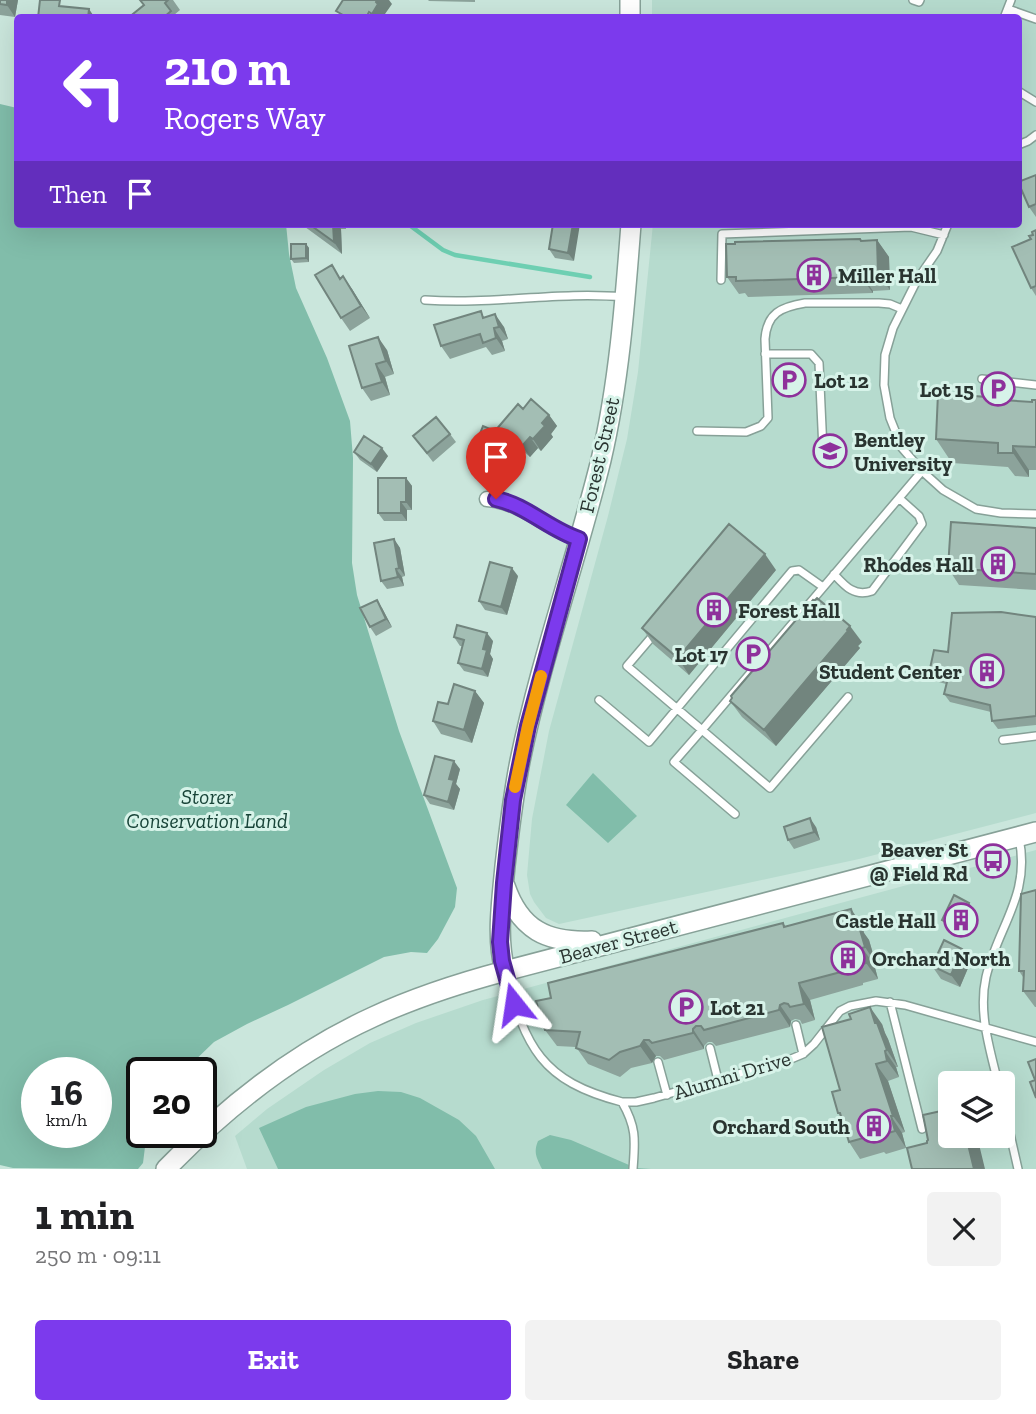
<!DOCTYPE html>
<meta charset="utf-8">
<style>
body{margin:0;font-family:"Zilla Slab",serif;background:#f2f2f2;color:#202124;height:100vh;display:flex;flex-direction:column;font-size:26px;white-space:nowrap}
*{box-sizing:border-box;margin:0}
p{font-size:23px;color:#757577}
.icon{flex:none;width:38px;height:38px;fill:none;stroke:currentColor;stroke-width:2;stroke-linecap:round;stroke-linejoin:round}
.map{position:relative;height:1169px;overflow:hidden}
.side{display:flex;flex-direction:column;background:#fff;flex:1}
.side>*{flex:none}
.guide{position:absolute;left:14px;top:14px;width:1008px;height:214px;border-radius:7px;box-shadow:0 7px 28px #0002;background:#7c3aed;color:#fff;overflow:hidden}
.controls{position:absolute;left:938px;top:1071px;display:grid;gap:14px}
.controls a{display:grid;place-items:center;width:77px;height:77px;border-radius:7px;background:#fff;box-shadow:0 7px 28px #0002;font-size:35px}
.speed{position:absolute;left:21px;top:1057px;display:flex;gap:14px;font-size:35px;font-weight:700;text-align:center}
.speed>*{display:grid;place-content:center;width:91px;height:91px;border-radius:50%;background:#fff;box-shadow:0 7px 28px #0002;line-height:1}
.speed small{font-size:18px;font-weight:400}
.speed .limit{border:4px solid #111;border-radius:10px;background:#fff;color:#111}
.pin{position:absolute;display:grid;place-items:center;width:60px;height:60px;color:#fff;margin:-72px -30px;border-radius:50% 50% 50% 0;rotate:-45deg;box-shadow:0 0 7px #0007}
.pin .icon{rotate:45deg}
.me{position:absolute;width:77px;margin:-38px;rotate:345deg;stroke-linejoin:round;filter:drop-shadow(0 0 5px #0008)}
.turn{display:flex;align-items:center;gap:24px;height:147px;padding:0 35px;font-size:32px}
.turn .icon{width:91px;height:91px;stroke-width:2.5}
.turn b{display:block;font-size:49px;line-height:60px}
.then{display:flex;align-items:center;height:66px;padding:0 35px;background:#0003;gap:14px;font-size:26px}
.round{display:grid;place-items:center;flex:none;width:74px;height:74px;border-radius:7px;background:#f2f2f2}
.overview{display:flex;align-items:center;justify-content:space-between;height:119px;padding:0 35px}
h1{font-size:42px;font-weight:700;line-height:52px}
.button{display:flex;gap:14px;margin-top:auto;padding:14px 35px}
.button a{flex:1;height:80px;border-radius:7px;background:#7c3aed;color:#fff;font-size:28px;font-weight:700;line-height:80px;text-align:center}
.button a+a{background:#f2f2f2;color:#202124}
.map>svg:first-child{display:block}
.built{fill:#b6dbce;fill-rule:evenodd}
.green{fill:#81bdaa;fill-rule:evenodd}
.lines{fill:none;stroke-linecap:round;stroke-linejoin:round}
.stream{stroke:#6ecfb2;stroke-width:4.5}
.lane-casing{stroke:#87a198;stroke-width:10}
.street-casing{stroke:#87a198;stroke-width:17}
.secondary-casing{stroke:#87a198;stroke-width:22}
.lane{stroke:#fff;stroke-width:7}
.street{stroke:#fff;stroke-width:14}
.secondary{stroke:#fff;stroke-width:19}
.wall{fill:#8ca39b}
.shaded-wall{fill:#72857e}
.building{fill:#a3beb4;stroke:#72857e;stroke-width:2}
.route-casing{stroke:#51269a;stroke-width:18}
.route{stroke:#7c3aed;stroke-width:12}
.slow{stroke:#f59e0b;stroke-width:12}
.labels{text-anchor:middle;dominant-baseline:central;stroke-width:6;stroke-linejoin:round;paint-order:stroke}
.poi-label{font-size:21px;font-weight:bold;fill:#293430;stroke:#d7f3e9;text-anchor:end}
.street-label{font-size:21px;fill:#293430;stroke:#d7f3e9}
.park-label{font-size:21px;font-style:italic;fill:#184438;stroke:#d7f3e9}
</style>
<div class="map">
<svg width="1036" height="1169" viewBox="0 0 1036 1169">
<rect width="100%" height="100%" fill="#cae6dc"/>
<!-- built -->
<path class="built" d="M652,0H1036V813L859,859L559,924L546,918L534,902L530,894L527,875L532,819L549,731L608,516L627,439L638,372L653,224H1018V18H652Z
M1036,850V1169H247L235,1136L267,1109L324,1070L370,1043L416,1023L483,1000ZM950,1083H1003V1136H950Z"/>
<!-- green -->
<path class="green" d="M0,104L17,108L18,224H286L289,254L296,288L327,358L350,421L353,458L352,563L357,595L399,731L457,888L455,907L438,939L427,953L411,952L384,957L288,1005L247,1024L214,1042L187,1068L184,1073H142V1132H153L145,1147L143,1163L138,1169L13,1168L0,1165ZM37,1073H96V1132H37Z
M593,773L637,816L608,843L566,805Z
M378,1091L401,1092L420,1098L459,1120L476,1136L495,1169H278L259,1128L306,1107L355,1094Z
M550,1135L571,1140L636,1168L651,1169H542C537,1158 533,1153 538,1141Z"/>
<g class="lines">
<!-- stream -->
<path class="stream" d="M408,224L443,250L455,255L590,277"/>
<defs>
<path id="lane" d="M913,0L919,2L920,0
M1008,9L1036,19
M1004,18L1011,0
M1018,91L1036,102
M1018,145L1028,141L1036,135
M948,224L937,251L917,280L893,328L885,355L884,385L890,418L902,448L922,471L943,490L976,509L1001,513L1036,514
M721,280L722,234L911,227L944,235
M425,300C492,305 558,291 624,297
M765,354H811L819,363L823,450
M982,379L1036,385
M697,431L746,432L761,426L768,418L765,339C767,313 781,307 805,303H879L890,304L902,309
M834,574C845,586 854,597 872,591L922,524L919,516L899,498
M656,632L627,666L702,730L922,471
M599,700L649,742L792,571L799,570L823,587
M1003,740L1036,736
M735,814L674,762L702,730L770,788L848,697
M505,971C526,1048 541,1081 622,1102C637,1128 635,1141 633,1169
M890,1002L922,1129
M796,1025L803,1054
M710,1048L718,1080
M658,1062L667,1095
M998,1083C990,1049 978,1013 986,977C998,926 1031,895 1019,838
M622,1102H636L654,1098L791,1059L803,1054L814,1044L840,1011L850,1006L876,1001L905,1005L1036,1042
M1003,1103L1018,1169"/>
<path id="street" d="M487,499C522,501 547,529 579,539"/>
<path id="secondary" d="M630,0V18
M505,886C520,930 547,943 592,941
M505,971C496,937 502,900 505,866C509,831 513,796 520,761C541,659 576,561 601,460C619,383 625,303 631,224
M166,1169C225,1108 296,1052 373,1017C416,997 460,983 505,971L1036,832"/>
</defs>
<!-- lane casing -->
<use href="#lane" class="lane-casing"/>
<!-- street casing -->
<use href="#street" class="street-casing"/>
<!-- secondary casing -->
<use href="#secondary" class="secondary-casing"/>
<!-- lane -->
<use href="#lane" class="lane"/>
<!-- street -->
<use href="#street" class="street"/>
<!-- secondary -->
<use href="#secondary" class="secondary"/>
</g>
<!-- wall -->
<path class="wall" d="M0,0H18L15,17L0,15Z
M140,0H173L180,10L174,15L176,18H128L144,6Z
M428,0H475V2L429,1Z
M1036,175V217L1029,207Z
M301,224H346V229H341L342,254Z
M553,224L574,261L555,258L549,249Z
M1036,230V296L1031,288V239Z
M877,240L889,257L890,290L873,291V293L748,297L745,293L739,294L727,277L862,241Z
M306,244L309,248V262L294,263L291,259Z
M341,278L352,289L370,318L350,331L341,318Z
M485,317L504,327L508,339L502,341L505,351L492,355L486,347L450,359L441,346Z
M349,346L387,350L394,374L385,377L390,395L371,401L362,388Z
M988,399L1032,402L1036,400V470H1029V477L1015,476L1008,467L952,463L936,439Z
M523,409L549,415L557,426L551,434L553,437L541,451L538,448L530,457L514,443L507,463L484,455L476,444Z
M450,434L456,442L433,462L413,436Z
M354,452L388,456L377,472L360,460Z
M406,478L412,486V510H407V521H384L378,513Z
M1036,528V590L959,585L948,568Z
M394,539L400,548L405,576L402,577L404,586L387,589L381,581Z
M776,570L689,675L653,644L642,628Z
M518,576L507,615L485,610L479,601Z
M382,608L392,627L376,636L370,627Z
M1036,617V725L998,729L992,721L991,712L950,702L944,694L946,684L935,681L929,673L948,652Z
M454,637L493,641L490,654L493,659L488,677L464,671L458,663L462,646H460Z
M862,642L858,646L860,648L776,746L742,717L730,701Z
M475,691L484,703L472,743L441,734L433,721L448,704Z
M460,769L456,784L460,789L454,810L430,804L424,795Z
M816,827L820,840L794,849L788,840Z
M1036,890V1007H1035L1023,991V977L1019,971Z
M975,911L962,936L947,928L942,920Z
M783,923L786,927L862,925L864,933L869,940L876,964H874L878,979L863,983V985L810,1000L815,1020L802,1024L800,1020L795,1019L791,1021L790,1027L716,1046L712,1042H708L704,1046V1049L664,1060L660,1056H656L652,1063L631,1068L620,1077L588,1064L576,1047L557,1046L545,1030L551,998Z
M962,949L971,961L960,987L941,979L932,966Z
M882,1024L885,1033L888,1039L898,1067H896L899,1077L888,1081L905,1132L902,1133L906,1148L886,1154L884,1152L860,1159L849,1142L842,1119L838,1113L840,1090Z"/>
<!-- shaded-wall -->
<path class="shaded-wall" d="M7,0H18L15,17L7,5Z
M377,0H389L392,4L385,14L387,16L386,18H374L372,14Z
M89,9L95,18H88Z
M333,224H338L341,229L342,254L334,242Z
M573,224H580L574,261L568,253Z
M877,240L889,257L890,290L878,273Z
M306,244L309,248V262L306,258Z
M861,274L873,291V293L861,277Z
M343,276L352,289L370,318L361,306Z
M495,314L504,327L508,339L499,327Z
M494,328L502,341L505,351L496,338Z
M378,337L387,350L394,374L386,361Z
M376,364L385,377L390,395L382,382Z
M549,415L557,426L551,434L553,437L541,451L533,439L542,423Z
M506,432L514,443L507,463L499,452Z
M530,437L538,448L530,457L522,446Z
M1013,446L1029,470V477L1013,453Z
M382,448L388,456L377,472L371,464Z
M406,478L412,486V510L406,502Z
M401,502L407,510V521L401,513Z
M394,539L400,548L405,576L399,568Z
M765,554L776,570L689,675L678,658Z
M512,568L518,576L507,615L501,607Z
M396,569L402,577L404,586L398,577Z
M377,600L382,608L392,627L386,619Z
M850,626L862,642L858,646L860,648L776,746L764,730Z
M487,633L493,641L490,654L493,659L488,677L482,669L483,649Z
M475,691L484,703L472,743L464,730Z
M454,761L460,769L456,784L460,789L454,810L448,802L449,779Z
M810,818L816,827L820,840L814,832Z
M969,903L975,911L962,936L956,927Z
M851,909L862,925L864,933L869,940L876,964L865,947L855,924Z
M862,948L874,964L878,979L866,963Z
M962,949L971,961L960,987L951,975Z
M799,983L810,1000L815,1020L804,1004Z
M780,1005L791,1021L790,1027L779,1010Z
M870,1007L882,1024L885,1033L888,1039L898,1067L887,1050L875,1023Z
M693,1029L704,1046V1049L693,1033Z
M644,1040L656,1056L652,1063L640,1046Z
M885,1051L896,1067L899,1077L887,1061Z
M876,1064L888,1081L905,1132L893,1116Z
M891,1116L902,1133L906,1148L895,1131Z
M966,1136H977L985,1169H974Z"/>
<!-- building -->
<path class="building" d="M0,0H7V5L0,4Z
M40,0H60L59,6L89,9L88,18H38Z
M140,0H168L165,3L171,11L163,18H128L144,5Z
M343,0H377L376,2L378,4L372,14L369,12L366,18H341L343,15L336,11Z
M1036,175V204L1029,207L1018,182Z
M309,224H333L334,242Z
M553,224H573L568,253L549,249Z
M1036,230V286L1031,288L1012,247L1031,239L1029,236L1033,235L1032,232Z
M860,239L861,241L877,240L878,273L861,274V277L736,281V277H727L726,244H735V242Z
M291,244H306V258L291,259Z
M332,265L340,279L343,276L361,306L341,318L315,275Z
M481,311L483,318L495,314L499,327L494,328L496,338L483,343L480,334L441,346L434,325Z
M378,337L386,361L376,364L382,382L362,388L349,346Z
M938,393L986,397V399L1032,402V400H1036V447L1013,446V453H998V443L936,439Z
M531,399L549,415L542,423L545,426L533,439L530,437L522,446L506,432L499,452L476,444L483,426L495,431L518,404L523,409Z
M436,417L450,434L427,453L413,436Z
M364,436L382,448L371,464L354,452Z
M378,478H406V502H401V513H378Z
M951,522L1036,528V574L948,568Z
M729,524L765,554L678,658L642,628Z
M394,539L399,568L396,569L398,577L381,581L374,543Z
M490,562L512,568L501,607L479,601Z
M817,598L850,626L847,630L848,631L764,730L730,701L732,698L731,696L813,600L814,601Z
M377,600L386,619L370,627L360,608Z
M1001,612L1036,617V716L992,721L990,705L944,694L948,678L929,673L934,650L948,652L952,613Z
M457,625L487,633L483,649L487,650L482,669L458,663L464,640L454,637Z
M454,684L475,691L464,730L433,721L438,702L448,704Z
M435,756L454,761L449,779L454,780L448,802L424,795Z
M810,818L814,832L788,840L784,827Z
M1036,890V991H1023L1024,971H1019L1021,894Z
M954,895L969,903L956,927L942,920Z
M851,909L855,924L858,923L865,947L862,948L866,963L851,967L852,969L799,983L804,1004L790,1007L788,1004L784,1003L780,1005L779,1010L704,1030L701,1026H696L693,1029V1033L652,1043L649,1040H644L640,1046L620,1052L609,1060L576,1048L580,1032L545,1030L536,1001L551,998L548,983L783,923L784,927Z
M944,940L962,949L951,975L932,966Z
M870,1007L875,1023H877L887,1050L885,1051L887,1061L876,1064L893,1116H891L895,1131L874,1137V1135L849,1142L840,1113H838L832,1092L840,1090L822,1027L851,1019L849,1014Z
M1036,1059V1098L1030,1082L1035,1080L1028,1062Z
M950,1109V1136H966L974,1169H912L907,1148L927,1143V1141L928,1140L923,1115Z"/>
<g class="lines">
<defs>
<path id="route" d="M496,499C526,505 550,530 579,539L528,726L513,800L504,883L500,942L502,961L514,1004"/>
</defs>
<!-- route casing -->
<use href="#route" class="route-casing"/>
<!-- route -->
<use href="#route" class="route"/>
<!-- slow -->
<path class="slow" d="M515,787L528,726L541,676"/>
</g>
<!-- icons -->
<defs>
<symbol id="building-ring" viewBox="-11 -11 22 22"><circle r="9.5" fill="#d7f3e9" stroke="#8e319b" stroke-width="1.5"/><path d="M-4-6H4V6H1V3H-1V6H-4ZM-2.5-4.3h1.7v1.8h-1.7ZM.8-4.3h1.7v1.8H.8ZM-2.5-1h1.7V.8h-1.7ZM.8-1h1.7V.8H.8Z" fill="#8e319b"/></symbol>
<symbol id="parking-ring" viewBox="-11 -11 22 22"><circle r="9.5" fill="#d7f3e9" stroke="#8e319b" stroke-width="1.5"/><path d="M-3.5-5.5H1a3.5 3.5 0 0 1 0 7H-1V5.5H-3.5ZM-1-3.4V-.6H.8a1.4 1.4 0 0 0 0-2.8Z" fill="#8e319b"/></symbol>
<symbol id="university-ring" viewBox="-11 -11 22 22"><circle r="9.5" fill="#d7f3e9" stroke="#8e319b" stroke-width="1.5"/><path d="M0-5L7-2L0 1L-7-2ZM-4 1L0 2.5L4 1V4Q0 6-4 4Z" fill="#8e319b"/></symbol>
<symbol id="bus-ring" viewBox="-11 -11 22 22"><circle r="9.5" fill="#d7f3e9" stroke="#8e319b" stroke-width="1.5"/><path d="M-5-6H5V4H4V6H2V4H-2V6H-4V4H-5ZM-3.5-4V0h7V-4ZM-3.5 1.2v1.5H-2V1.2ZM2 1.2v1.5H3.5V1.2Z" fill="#8e319b"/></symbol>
</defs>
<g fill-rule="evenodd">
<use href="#building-ring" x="795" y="256" width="38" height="38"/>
<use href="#parking-ring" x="770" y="361" width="38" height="38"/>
<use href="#parking-ring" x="979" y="370" width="38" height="38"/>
<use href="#university-ring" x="811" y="432" width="38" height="38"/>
<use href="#building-ring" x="979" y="545" width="38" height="38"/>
<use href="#building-ring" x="695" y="591" width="38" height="38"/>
<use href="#parking-ring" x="734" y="635" width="38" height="38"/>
<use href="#building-ring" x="968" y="652" width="38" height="38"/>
<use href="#bus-ring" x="974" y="842" width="38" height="38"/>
<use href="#building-ring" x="942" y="901" width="38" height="38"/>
<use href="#building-ring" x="829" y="939" width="38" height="38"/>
<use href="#parking-ring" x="667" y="988" width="38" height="38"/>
<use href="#building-ring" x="855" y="1107" width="38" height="38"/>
</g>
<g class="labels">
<!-- poi labels -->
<g class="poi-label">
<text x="838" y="275" text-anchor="start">Miller Hall</text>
<text x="814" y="380" text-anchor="start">Lot 12</text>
<text x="974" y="389">Lot 15</text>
<text x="854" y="439" text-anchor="start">Bentley<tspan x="854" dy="24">University</tspan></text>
<text x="974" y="564">Rhodes Hall</text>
<text x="738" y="610" text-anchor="start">Forest Hall</text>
<text x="728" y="654">Lot 17</text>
<text x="962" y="671">Student Center</text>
<text x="968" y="849">Beaver St<tspan x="968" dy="24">@ Field Rd</tspan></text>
<text x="936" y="920">Castle Hall</text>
<text x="872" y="958" text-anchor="start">Orchard North</text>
<text x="710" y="1007" text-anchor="start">Lot 21</text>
<text x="850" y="1126">Orchard South</text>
</g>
<!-- street labels -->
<g class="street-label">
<text transform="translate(599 455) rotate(-77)">Forest Street</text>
<text transform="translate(618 941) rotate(-15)">Beaver Street</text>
<text transform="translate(732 1075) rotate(-17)">Alumni Drive</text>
</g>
<!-- park labels -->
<g class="park-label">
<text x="207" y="796">Storer<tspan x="207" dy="24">Conservation Land</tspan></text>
</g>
</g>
</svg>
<div class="controls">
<a><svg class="icon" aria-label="layers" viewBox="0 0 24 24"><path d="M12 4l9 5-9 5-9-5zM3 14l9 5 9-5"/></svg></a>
</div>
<div class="speed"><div>16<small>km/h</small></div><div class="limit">20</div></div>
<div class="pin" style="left:496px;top:499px;background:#d93025"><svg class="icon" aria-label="arrive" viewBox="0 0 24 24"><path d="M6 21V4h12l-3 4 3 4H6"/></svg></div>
<svg class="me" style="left:514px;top:1004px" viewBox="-20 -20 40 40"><path d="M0-17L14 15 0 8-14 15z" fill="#7c3aed" stroke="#fff" stroke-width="4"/></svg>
<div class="guide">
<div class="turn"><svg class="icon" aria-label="left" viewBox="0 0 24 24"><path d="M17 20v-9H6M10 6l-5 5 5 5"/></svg><div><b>210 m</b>Rogers Way</div></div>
<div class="then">Then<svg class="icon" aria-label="arrive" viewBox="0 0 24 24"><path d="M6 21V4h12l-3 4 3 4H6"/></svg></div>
</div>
</div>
<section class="side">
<div class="overview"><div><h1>1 min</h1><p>250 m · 09:11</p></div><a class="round"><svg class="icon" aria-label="close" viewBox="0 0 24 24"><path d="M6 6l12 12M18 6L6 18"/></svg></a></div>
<div class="button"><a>Exit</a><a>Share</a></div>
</section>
